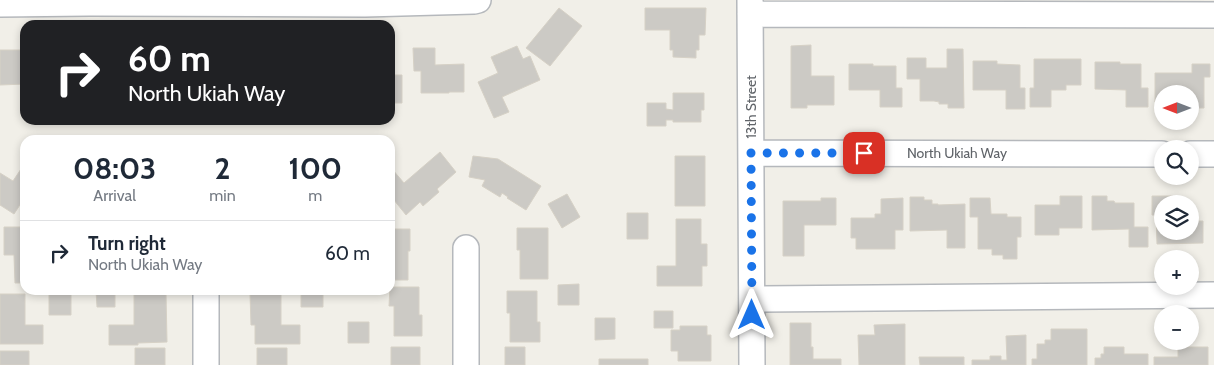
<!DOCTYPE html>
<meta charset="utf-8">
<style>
body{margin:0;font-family:Cabin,sans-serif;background:#f6f6f7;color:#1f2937;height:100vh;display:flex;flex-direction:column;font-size:19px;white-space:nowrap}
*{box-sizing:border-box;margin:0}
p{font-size:16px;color:#747a83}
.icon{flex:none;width:28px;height:28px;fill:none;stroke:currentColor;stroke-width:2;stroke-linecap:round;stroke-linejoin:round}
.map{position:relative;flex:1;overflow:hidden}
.details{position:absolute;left:20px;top:135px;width:375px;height:160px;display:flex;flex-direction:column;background:#fff;border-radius:15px;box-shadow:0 2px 8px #0003}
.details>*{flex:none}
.banner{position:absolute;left:20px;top:20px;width:375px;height:105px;border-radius:15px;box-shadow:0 2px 8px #0003;background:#202124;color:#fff;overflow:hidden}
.needle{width:32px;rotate:270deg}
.controls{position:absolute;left:1154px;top:85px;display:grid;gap:10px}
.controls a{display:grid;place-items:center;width:45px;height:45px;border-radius:50%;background:#fff;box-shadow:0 2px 8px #0003;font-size:25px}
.pin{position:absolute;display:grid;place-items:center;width:42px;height:42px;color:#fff;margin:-21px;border-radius:10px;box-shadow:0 2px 8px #0006}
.me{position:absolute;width:55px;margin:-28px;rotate:0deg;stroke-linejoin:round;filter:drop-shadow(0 0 4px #0008)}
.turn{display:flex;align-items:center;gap:18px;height:105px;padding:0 25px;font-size:22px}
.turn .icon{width:65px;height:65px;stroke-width:2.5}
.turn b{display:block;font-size:35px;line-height:42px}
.eta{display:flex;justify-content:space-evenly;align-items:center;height:85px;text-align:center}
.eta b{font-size:30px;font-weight:700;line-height:35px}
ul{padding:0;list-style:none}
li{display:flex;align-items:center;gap:15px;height:65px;padding:0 25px;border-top:1px solid #e0e1e3}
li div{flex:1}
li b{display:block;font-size:19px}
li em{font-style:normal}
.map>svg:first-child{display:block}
.building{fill:#cccac5;stroke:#d6d1c6}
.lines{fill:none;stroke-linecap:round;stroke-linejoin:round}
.minor-casing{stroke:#b5b8bc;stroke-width:28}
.minor{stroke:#fff;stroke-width:25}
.route{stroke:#1a73e8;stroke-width:9;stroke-dasharray:0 16.2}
.labels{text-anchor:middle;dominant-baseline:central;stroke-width:4;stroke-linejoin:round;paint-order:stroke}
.street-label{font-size:14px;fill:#5f6368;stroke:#fff}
</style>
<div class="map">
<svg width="1214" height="365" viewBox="0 0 1214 365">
<rect width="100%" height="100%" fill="#f1efe8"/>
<!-- building -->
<path class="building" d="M559,8L582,26L550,66L526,48Z
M645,8H706L705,35H699V50H696V58L673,57V50H670V30H645Z
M811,45V76H834V105H807V108H791V46Z
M517,46L523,59L530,56L540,80L502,97L509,112L494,118L478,82L498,73L491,57Z
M413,48H435V65L464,64V92H449V93H421V71H414Z
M947,49H963L964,108H948V104H939V102L934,101H920V79H907V58H926V68H947Z
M0,50H25V84L0,85Z
M1034,59H1081V85H1066V90H1051V107H1030V88H1034Z
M973,61H997V64L1020,65V88H1025V109H1006V90H973Z
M1095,62H1120V64H1141V88H1148V107H1126V90L1095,89Z
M849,64H873V66H896V88H902V107H880V90H849Z
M1192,64H1210V77H1204V108H1190V94H1162V102H1155V73H1192Z
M390,75H402V103H390Z
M673,93H704V110H701V122H673V120H666V126H647V103H666V109L673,110Z
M440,152L456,172L437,189L439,192L423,206L420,202L406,215L390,195V170L392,169L404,183Z
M473,156L498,159L541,186L526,210L507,198L508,197L502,193L500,197L482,186L485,180L469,177Z
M675,156H705V206H675Z
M23,166L25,167V197L14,214L0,205V173L13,181Z
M567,194L580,217L562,228L548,204Z
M1060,196H1082V228H1059V235H1035V205H1060Z
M1092,196H1107V201H1114L1115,203H1134V227H1148V247H1129V229L1092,230Z
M1152,196H1173V204H1162V231H1190V218L1191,221H1203V243L1157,244L1156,215H1152Z
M910,197H924V200H932V204H938V205L965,204V248H947V230L910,231Z
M821,198H836V225H804V256H783V201H821Z
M903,198V230H895V249H856V238H851V218H875V214H881V199Z
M970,198H990L991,214H1007V217H1021V237H1017V259H1003V255H992V249H978V217H970Z
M627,213H648V239H627Z
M676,219H701V244H707V266H702V286H657V266H676Z
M4,227H25V283H15L14,255H4Z
M517,228H548V279H520V250H517Z
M390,229H410V251H408V280H390Z
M579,284V305H558V285Z
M390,287H419V315H422V336H394V306H389Z
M49,290H71V315H49Z
M96,290H115V307H97Z
M301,290H323V307H301Z
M507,291H537V322H540V342H510V313H507Z
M250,293H281V325H300V344H255V325H251Z
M0,294H25V325H43V344H0Z
M134,294H166L167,342L138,343V345H109V325H134Z
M654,311H673V328H654Z
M595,318H615V339L595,340Z
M348,322H369V343H348Z
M790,323H811V347H813V359H841V365H790Z
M905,324V365H859L858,335H875L874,325Z
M680,326H707V335H711V361H678V351H671V330H680Z
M1051,329H1087V365H1032V359H1037V344H1045V340H1051Z
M1026,335V365H972V360H990V356H1001V360H1007L1006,336Z
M391,347H420V365H391Z
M505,347H525V365H505Z
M1104,347H1124V354H1148V365H1095V358H1101V354H1104Z
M1178,347H1208V365H1154V357H1178Z
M135,348H165V365H135Z
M257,348H287V365H257Z
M0,351H29V365H0Z
M919,357H964V365H920Z
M599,359H648V365H599Z"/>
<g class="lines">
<defs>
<path id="minor" d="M750,0L752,365
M0,4L90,3L365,4L474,1L478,0
M750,14L1214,15
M751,153L1162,154
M1190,154H1214
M466,248V365
M206,290V365
M752,299L1214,295"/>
</defs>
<!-- minor casing -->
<use href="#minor" class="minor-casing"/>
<!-- minor -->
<use href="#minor" class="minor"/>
</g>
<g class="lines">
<!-- route -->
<path class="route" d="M752,315L751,153H864"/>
</g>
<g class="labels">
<!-- street labels -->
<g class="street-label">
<text transform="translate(751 107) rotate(-90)">13th Street</text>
<text x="957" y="153">North Ukiah Way</text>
</g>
</g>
</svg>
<div class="controls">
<a><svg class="needle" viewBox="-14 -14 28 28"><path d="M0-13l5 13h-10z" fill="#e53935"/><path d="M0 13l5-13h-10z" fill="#747a83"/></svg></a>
<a><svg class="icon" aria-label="search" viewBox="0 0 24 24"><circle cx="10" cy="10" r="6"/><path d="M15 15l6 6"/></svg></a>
<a><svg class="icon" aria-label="layers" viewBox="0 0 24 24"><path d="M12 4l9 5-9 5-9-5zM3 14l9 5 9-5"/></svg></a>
<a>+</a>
<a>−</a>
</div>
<div class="pin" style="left:864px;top:153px;background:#d93025"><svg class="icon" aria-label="arrive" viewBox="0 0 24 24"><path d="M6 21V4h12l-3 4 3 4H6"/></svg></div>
<svg class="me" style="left:752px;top:315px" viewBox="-20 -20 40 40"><path d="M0-17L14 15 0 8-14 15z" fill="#1a73e8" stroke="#fff" stroke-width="4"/></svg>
<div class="banner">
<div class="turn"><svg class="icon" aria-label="right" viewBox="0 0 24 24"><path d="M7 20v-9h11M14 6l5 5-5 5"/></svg><div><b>60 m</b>North Ukiah Way</div></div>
</div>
<section class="details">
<div class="eta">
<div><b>08:03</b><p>Arrival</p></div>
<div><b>2</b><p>min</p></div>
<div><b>100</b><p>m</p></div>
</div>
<ul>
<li><svg class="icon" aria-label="right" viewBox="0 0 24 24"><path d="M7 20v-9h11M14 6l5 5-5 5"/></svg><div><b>Turn right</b><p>North Ukiah Way</p></div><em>60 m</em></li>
</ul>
</section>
</div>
